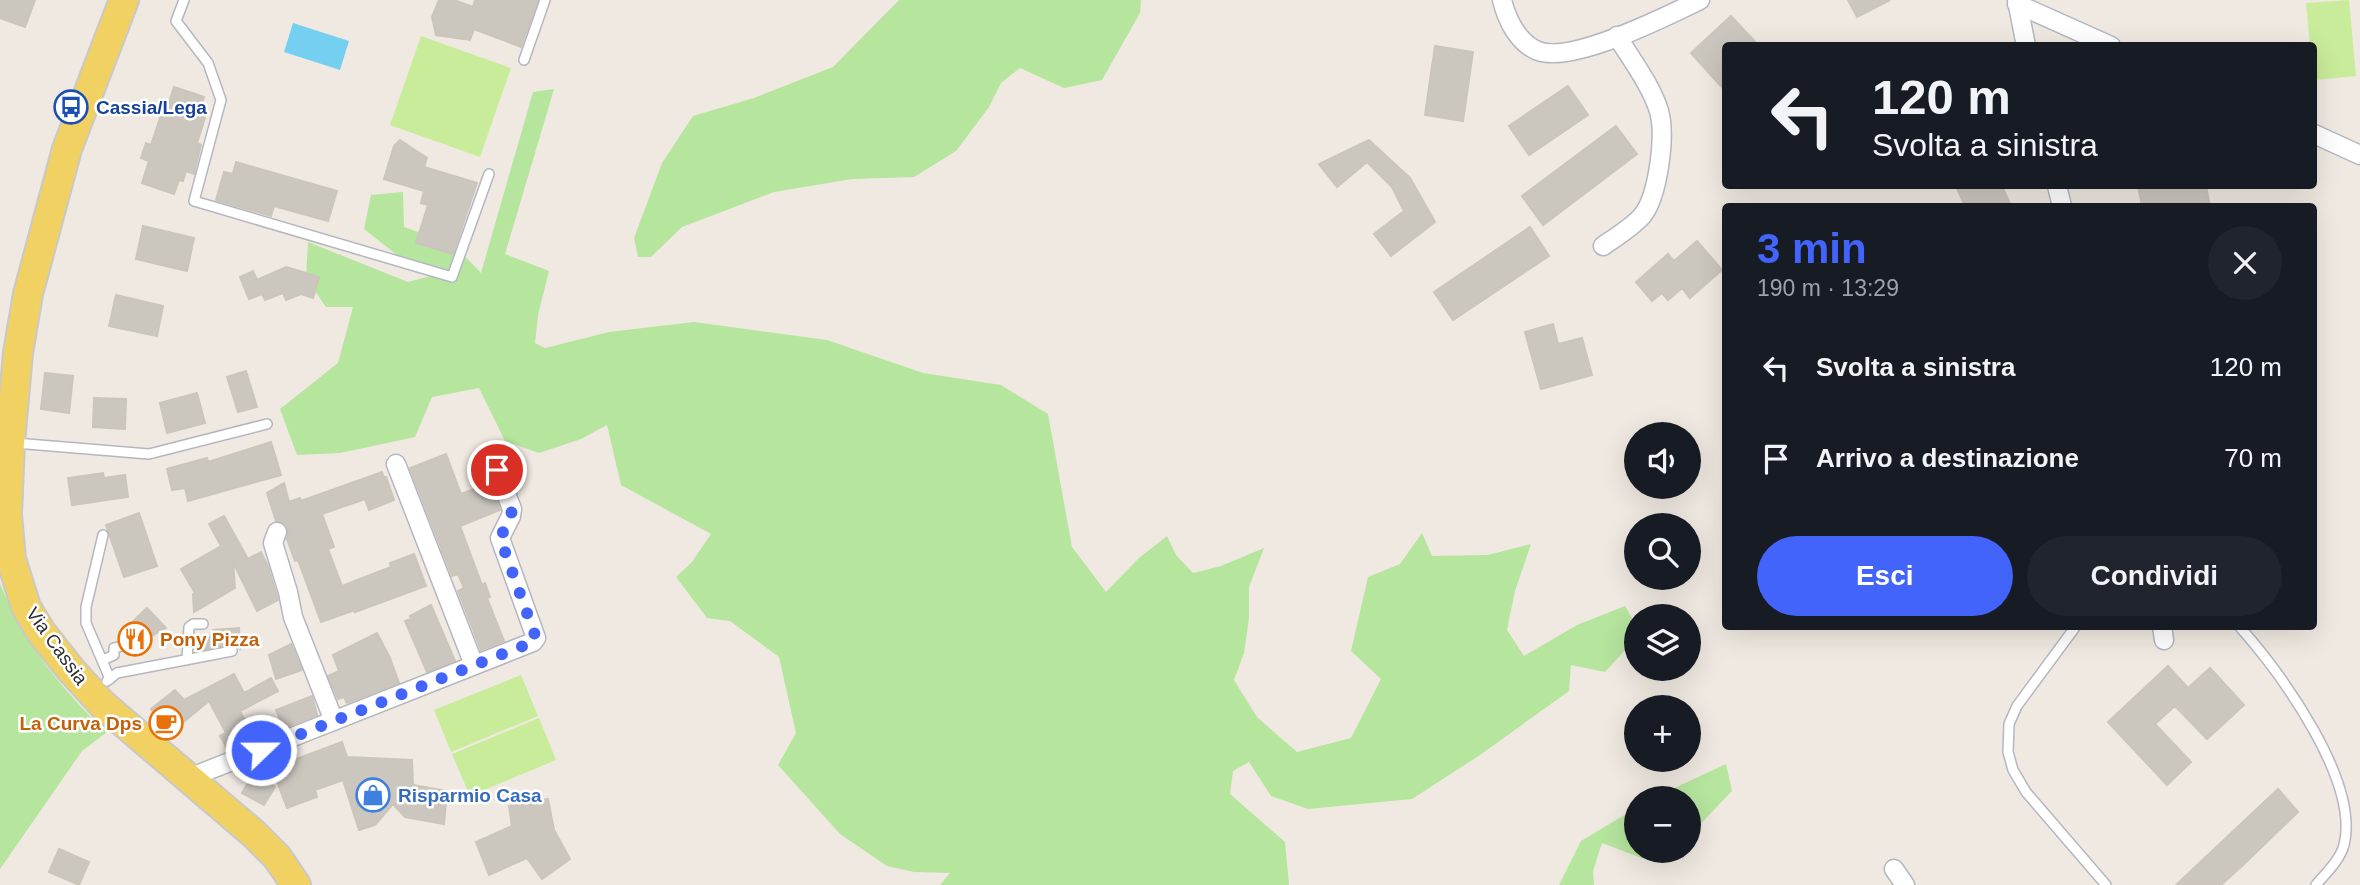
<!DOCTYPE html>
<html lang="it">
<meta charset="utf-8">
<style>
body{margin:0;font-family:Helvetica,sans-serif;background:#20242c;color:#f1f3f6;height:100vh;display:flex;flex-direction:column;font-size:26px;white-space:nowrap}
*{box-sizing:border-box;margin:0}
p{font-size:23px;color:#9ea1a6}
.icon{flex:none;width:38px;height:38px;fill:none;stroke:currentColor;stroke-width:2;stroke-linecap:round;stroke-linejoin:round}
.map{position:relative;flex:1;overflow:hidden}
.sheet{position:absolute;left:1722px;top:203px;width:595px;height:427px;display:flex;flex-direction:column;background:#171b24;border-radius:7px;box-shadow:0 7px 28px #0002}
.sheet>*{flex:none}
.guide{position:absolute;left:1722px;top:42px;width:595px;height:147px;border-radius:7px;box-shadow:0 7px 28px #0002;background:#171b24;color:#f1f3f6;overflow:hidden}
.controls{position:absolute;left:1624px;top:422px;display:grid;gap:14px}
.controls a{display:grid;place-items:center;width:77px;height:77px;border-radius:50%;background:#171b24;box-shadow:0 7px 28px #0002;font-size:35px}
.pin{position:absolute;display:grid;place-items:center;width:60px;height:60px;color:#fff;margin:-30px;border:4px solid #fff;border-radius:50%;box-shadow:0 2px 7px #0007}
.me{position:absolute;width:77px;margin:-38px;rotate:68deg;stroke-linejoin:round;filter:drop-shadow(0 0 5px #0008)}
.turn{display:flex;align-items:center;gap:24px;height:147px;padding:0 35px;font-size:32px}
.turn .icon{width:91px;height:91px;stroke-width:2.5}
.turn b{display:block;font-size:49px;line-height:60px}
.round{display:grid;place-items:center;flex:none;width:74px;height:74px;border-radius:37px;background:#20242c}
.headline{display:flex;align-items:center;justify-content:space-between;height:119px;padding:0 35px}
h1{font-size:42px;font-weight:700;line-height:52px;color:#4264fb}
.action{display:flex;gap:14px;margin-top:auto;padding:14px 35px}
.action a{flex:1;height:80px;border-radius:42px;background:#4264fb;color:#fff;font-size:28px;font-weight:700;line-height:80px;text-align:center}
.action a+a{background:#20242c;color:#f1f3f6}
ul{padding:0;list-style:none}
li{display:flex;align-items:center;gap:21px;height:91px;padding:0 35px}
li div{flex:1}
li b{display:block;font-size:26px}
li em{font-style:normal}
.map>svg:first-child{display:block}
.green{fill:#b6e59e}
.pitch{fill:#c9ec9a}
.water{fill:#75cff0}
.building{fill:#cbc7bf;stroke:#cbc5ba;stroke-width:2}
.lines{fill:none;stroke-linecap:round;stroke-linejoin:round}
.service-casing{stroke:#b4b7c1;stroke-width:12}
.minor-casing{stroke:#b4b7c1;stroke-width:21}
.primary-casing{stroke:#c9c9c9;stroke-width:32}
.service{stroke:#fff;stroke-width:9}
.minor{stroke:#fff;stroke-width:18}
.primary{stroke:#f2d163;stroke-width:28}
.route{stroke:#4264fb;stroke-width:12;stroke-dasharray:0 21.6}
.labels{text-anchor:middle;dominant-baseline:central;stroke-width:5;stroke-linejoin:round;paint-order:stroke}
.transit-label{font-size:19px;font-weight:bold;fill:#164399;stroke:#fff;text-anchor:start}
.food-label{font-size:19px;font-weight:bold;fill:#c56008;stroke:#fff;text-anchor:start}
.street-label{font-size:19px;fill:#2e2e2e;stroke:#fff}
.shop-label{font-size:19px;font-weight:bold;fill:#366cbe;stroke:#fff;text-anchor:start}
</style>
<div class="map">
<svg width="2360" height="885" viewBox="0 0 2360 885">
<rect width="100%" height="100%" fill="#efe9e1"/>
<!-- green -->
<path class="green" d="M899,0H1141L1140,13L1102,80L1064,88L1020,68L1001,83L989,107L956,151L914,177L852,179L774,192L682,227L651,257H638L634,238L662,163L693,116L754,98L833,67Z
M554,89L505,254L549,271L538,315L535,343L545,348L609,332L694,322L827,340L923,373L1001,385L1048,414L1072,547L1106,592L1139,558L1167,536L1176,555L1193,573L1221,566L1264,548L1249,587V618L1244,653L1234,680L1257,717L1297,752L1351,738L1381,679L1351,651L1368,577L1400,564L1422,533L1432,556L1488,555L1531,544L1515,591L1507,630L1524,656L1577,625L1625,606L1636,625V638L1605,672L1571,665L1569,691L1480,755L1412,799L1308,809L1271,796L1249,762L1233,771L1230,794L1285,842L1289,885H940L950,873L914,872L887,866L840,834L778,765L796,733L779,657L730,621L707,618L676,577L692,562L711,534L621,485L607,425L581,439L539,453L505,441L479,388L432,397L415,437L340,453L297,455L280,409L338,363L353,307H326L306,278L308,242L408,282L438,274L416,270L364,229L371,195L403,192L404,227L454,245L481,273L533,92Z
M0,584C26,643 59,688 107,732L82,751L0,869Z
M1726,764L1732,791L1689,836V798H1653Z
M1636,808V850L1661,851L1644,859L1602,843L1593,871L1594,885H1559L1581,841Z"/>
<!-- pitch -->
<path class="pitch" d="M2349,0L2356,76L2314,80V46L2310,45L2306,3Z
M421,36L511,68L480,157L390,125Z
M521,675L538,716L451,752L434,710Z
M539,718L556,760L470,796L452,754Z"/>
<!-- water -->
<path class="water" d="M293,23L349,41L340,70L284,52Z"/>
<!-- building -->
<path class="building" d="M0,0H35L25,27L0,18Z
M439,0H454L473,7L475,0H538L521,47L474,29L470,40L436,35L432,17Z
M1848,0H1890L1857,17Z
M1731,16L1759,46H1726V92L1691,53Z
M1435,46L1473,52L1463,121L1425,115Z
M1568,86L1588,115L1529,155L1509,126Z
M174,87L204,97L200,109L207,111L197,143L201,145L194,174L186,171L183,181L179,180L174,194L142,183L149,161L141,158L146,143L151,145L163,109L166,111Z
M1616,126L1637,154L1543,225L1522,196Z
M400,140L427,158L424,167L477,183L453,254L416,243L428,205L421,203L424,191L384,179L394,146Z
M1369,140L1410,178L1435,222L1391,256L1374,234L1404,211L1392,187L1367,162L1337,187L1319,164Z
M236,162L337,191L328,221L274,206L271,216L216,200L224,172L233,174Z
M1956,186H2002L2011,206H1965Z
M2138,186H2206L2210,206H2142Z
M143,226L194,238L187,271L136,259Z
M1530,227L1549,256L1453,320L1434,292Z
M1697,241L1722,270L1690,298L1682,288L1668,300L1662,293L1652,301L1636,282L1668,254L1674,261Z
M286,267L319,277L313,298L301,294L286,300L283,293L265,300L262,294L249,299L240,277L253,271L257,280Z
M116,295L163,306L157,336L109,326Z
M1553,324L1558,344L1582,338L1592,375L1541,389L1525,332Z
M246,371L257,407L238,412L227,377Z
M45,373L73,376L69,413L41,409Z
M197,393L205,423L167,433L160,403Z
M94,398L126,399L125,429L93,427Z
M271,442L281,475L188,501L185,488L172,490L167,469L207,458L208,462Z
M446,454L461,494L490,483L500,510L460,526L482,585L485,583L490,597L487,598L504,641L481,650L458,591L464,588L458,574L452,576L410,468Z
M382,472L384,478L386,477L394,500L369,510L365,499L322,514L334,547L328,549L342,586L391,567L390,563L414,554L426,586L355,612V610L321,622L298,560L295,561L287,539L288,529L285,524L276,521L267,493L284,483L289,502L300,498L301,501Z
M103,473L104,478L125,475L128,497L72,505L68,478Z
M139,513L157,566L124,577L106,525Z
M224,516L248,559L261,552L268,566L278,600L257,611L233,562L235,588L194,612L193,594L195,593L181,569L221,546L209,524Z
M431,605L455,661L427,672L405,621L411,619L410,616Z
M147,608L166,628L137,644L134,639L127,638L122,632Z
M239,628L240,649L231,644L197,651L196,637L214,636L213,630Z
M377,633L390,658L399,683L347,703L344,697L338,699L328,676L339,671L333,655Z
M291,644L302,670L276,679L269,655Z
M2168,666L2188,688L2210,668L2244,705L2207,739L2175,706L2155,724L2191,762L2167,785L2108,722Z
M234,674L244,693L271,678L278,691L240,711L255,740L228,750L220,736L226,733L209,701L170,733L151,709L175,690L184,700Z
M312,696L317,715L284,728L276,710Z
M342,742L347,757L412,760L413,785L447,791L444,824L405,817L393,804L375,825L359,830L343,780L315,790L317,797L287,808L272,768Z
M253,774L275,787L264,805L242,793Z
M2278,789L2298,812L2242,866L2221,885H2176Z
M548,799L554,830L570,859L542,879L527,858L489,875L476,842L512,826L509,806Z
M59,849L89,862L79,885L49,872Z"/>
<g class="lines">
<defs>
<path id="service" d="M184,0L176,21L208,63L221,100L194,201L452,277L489,174
M524,60L545,0
M15,443L149,454L267,424
M103,535L86,607V623L110,679
M2076,626L2017,706L2009,724L2008,752L2013,770L2026,792L2106,885
M2239,626C2280,672 2360,781 2344,845C2340,860 2326,873 2316,885
M103,660L114,655V648L130,644
M187,660L189,627L193,624H203
M107,681L117,673L232,651"/>
<path id="minor" d="M1502,0C1507,20 1518,43 1538,51C1572,64 1667,16 1700,0
M2017,0L2026,46
M2017,4L2111,46
M2314,134L2360,155
M2057,186L2062,206
M1603,246C1616,237 1631,228 1642,216C1658,197 1666,136 1659,111C1651,85 1631,59 1617,36
M396,464L474,665
M277,532L273,543L288,592L293,617L334,721
M2162,626L2164,640
M189,778L533,642L536,638L500,538L511,516L512,509L497,470
M1894,869L1905,885"/>
<path id="primary" d="M124,0L67,149L28,294L18,353L10,443L7,515L11,559L26,607L41,632L71,670L103,705L254,834L277,857L296,885"/>
</defs>
<!-- service casing -->
<use href="#service" class="service-casing"/>
<!-- minor casing -->
<use href="#minor" class="minor-casing"/>
<!-- primary casing -->
<use href="#primary" class="primary-casing"/>
<!-- service -->
<use href="#service" class="service"/>
<!-- minor -->
<use href="#minor" class="minor"/>
<!-- primary -->
<use href="#primary" class="primary"/>
</g>
<g class="lines">
<!-- route -->
<path class="route" d="M261,750L533,642L536,638L500,538L511,516L512,509L497,470"/>
</g>
<!-- icons -->
<defs>
<symbol id="bus-ring" viewBox="-11 -11 22 22"><circle r="9.5" fill="#fff" stroke="#1a4fb4" stroke-width="1.5"/><path d="M-5-6H5V4H4V6H2V4H-2V6H-4V4H-5ZM-3.5-4V0h7V-4ZM-3.5 1.2v1.5H-2V1.2ZM2 1.2v1.5H3.5V1.2Z" fill="#1a4fb4"/></symbol>
<symbol id="restaurant-ring" viewBox="-11 -11 22 22"><circle r="9.5" fill="#fff" stroke="#e8710a" stroke-width="1.5"/><path d="M-5-6h1v4h1v-4h1v4h1v-4h1v5L-1.5 .5V6h-2V.5L-5-1ZM5-6V6H3V1.5H1.5Q1.5-4 5-6Z" fill="#e8710a"/></symbol>
<symbol id="cafe-ring" viewBox="-11 -11 22 22"><circle r="9.5" fill="#fff" stroke="#e8710a" stroke-width="1.5"/><path d="M-5.5-4.5H6V0H3Q3 3.5 0 3.5H-2.5Q-5.5 3.5-5.5 0ZM3-3.2v2h1.7v-2ZM-6 4.5H4V6H-6Z" fill="#e8710a"/></symbol>
<symbol id="shop-ring" viewBox="-11 -11 22 22"><circle r="9.5" fill="#fff" stroke="#3f7fe0" stroke-width="1.5"/><path d="M-5-2.5h2.3a2.7 3.5 0 0 1 5.4 0H5L5.5 6h-11ZM-1.5-2.5h3a1.5 2.3 0 0 0-3 0Z" fill="#3f7fe0"/></symbol>
</defs>
<g fill-rule="evenodd">
<use href="#bus-ring" x="52" y="88" width="38" height="38"/>
<use href="#restaurant-ring" x="116" y="620" width="38" height="38"/>
<use href="#cafe-ring" x="147" y="704" width="38" height="38"/>
<use href="#shop-ring" x="354" y="776" width="38" height="38"/>
</g>
<g class="labels">
<!-- transit labels -->
<g class="transit-label">
<text x="96" y="107">Cassia/Lega</text>
</g>
<!-- food labels -->
<g class="food-label">
<text x="160" y="639">Pony Pizza</text>
<text x="142" y="723" text-anchor="end">La Curva Dps</text>
</g>
<!-- street labels -->
<g class="street-label">
<text transform="translate(57 646) rotate(54)">Via Cassia</text>
</g>
<!-- shop labels -->
<g class="shop-label">
<text x="398" y="795">Risparmio Casa</text>
</g>
</g>
</svg>
<div class="controls">
<a><svg class="icon" aria-label="sound" viewBox="0 0 24 24"><path d="M4 9h4l5-4v14l-5-4H4zM17 9q2 3 0 6"/></svg></a>
<a><svg class="icon" aria-label="search" viewBox="0 0 24 24"><circle cx="10" cy="10" r="6"/><path d="M15 15l6 6"/></svg></a>
<a><svg class="icon" aria-label="layers" viewBox="0 0 24 24"><path d="M12 4l9 5-9 5-9-5zM3 14l9 5 9-5"/></svg></a>
<a>+</a>
<a>−</a>
</div>
<div class="pin" style="left:497px;top:470px;background:#d93025"><svg class="icon" aria-label="arrive" viewBox="0 0 24 24"><path d="M6 21V4h12l-3 4 3 4H6"/></svg></div>
<svg class="me" style="left:261px;top:750px" viewBox="-20 -20 40 40"><circle r="17" fill="#4264fb" stroke="#fff" stroke-width="3"/><path d="M0-11L8 9 0 5-8 9z" fill="#fff"/></svg>
<div class="guide">
<div class="turn"><svg class="icon" aria-label="left" viewBox="0 0 24 24"><path d="M17 20v-9H6M10 6l-5 5 5 5"/></svg><div><b>120 m</b>Svolta a sinistra</div></div>
</div>
<section class="sheet">
<div class="headline"><div><h1>3 min</h1><p>190 m · 13:29</p></div><a class="round"><svg class="icon" aria-label="close" viewBox="0 0 24 24"><path d="M6 6l12 12M18 6L6 18"/></svg></a></div>
<ul>
<li><svg class="icon" aria-label="left" viewBox="0 0 24 24"><path d="M17 20v-9H6M10 6l-5 5 5 5"/></svg><div><b>Svolta a sinistra</b></div><em>120 m</em></li>
<li><svg class="icon" aria-label="arrive" viewBox="0 0 24 24"><path d="M6 21V4h12l-3 4 3 4H6"/></svg><div><b>Arrivo a destinazione</b></div><em>70 m</em></li>
</ul>
<div class="action"><a>Esci</a><a>Condividi</a></div>
</section>
</div>
